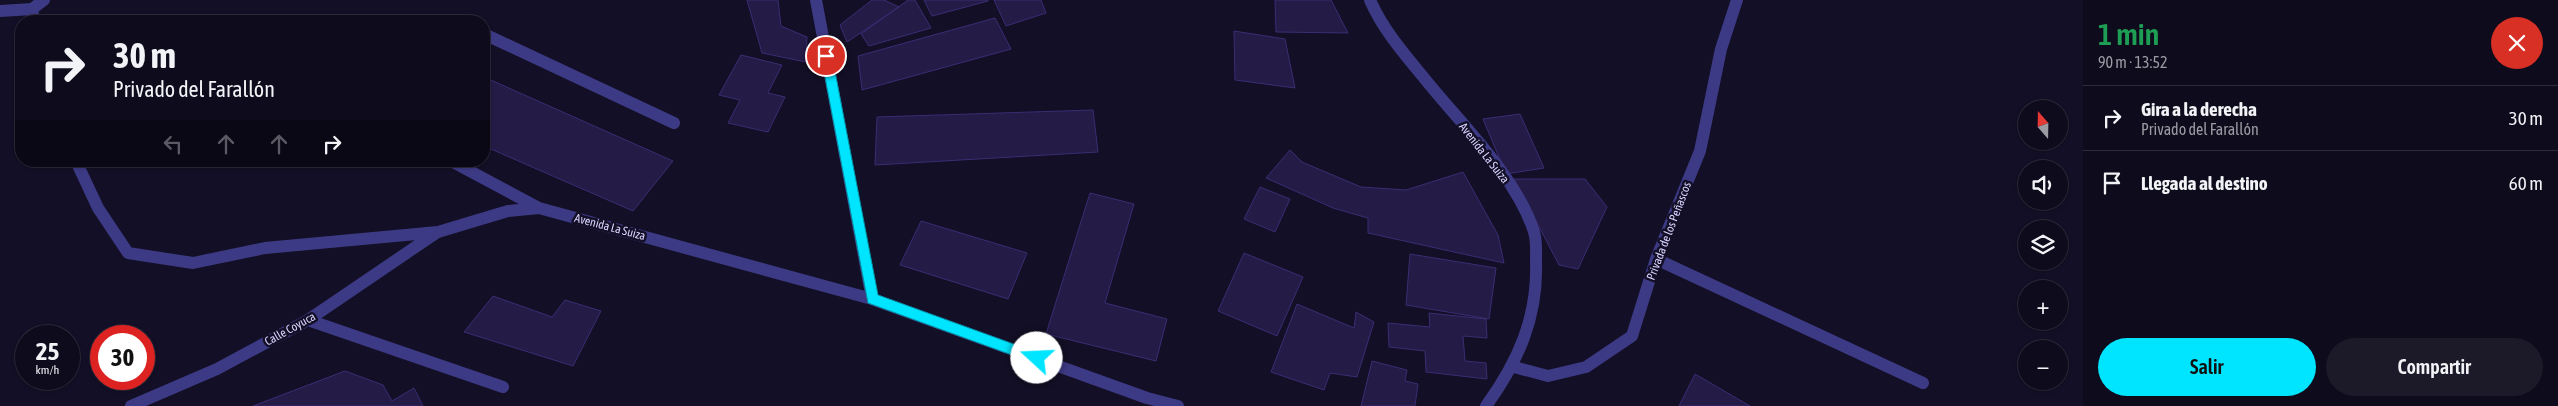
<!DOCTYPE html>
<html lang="es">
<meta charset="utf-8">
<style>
body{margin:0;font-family:"Asap Condensed",sans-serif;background:#1c1929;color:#f1f3f6;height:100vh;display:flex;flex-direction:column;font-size:19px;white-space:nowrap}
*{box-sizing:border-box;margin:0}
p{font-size:16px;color:#9b9ba3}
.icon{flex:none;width:28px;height:28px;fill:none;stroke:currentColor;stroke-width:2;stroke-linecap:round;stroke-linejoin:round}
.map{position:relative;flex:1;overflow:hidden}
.sheet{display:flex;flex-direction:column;background:#0e0b1c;width:475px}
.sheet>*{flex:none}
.top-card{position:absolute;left:15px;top:15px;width:475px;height:152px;border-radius:20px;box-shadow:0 1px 4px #0004,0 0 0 1px #2e2b3b;background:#0e0b1c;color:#f1f3f6;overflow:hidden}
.needle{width:32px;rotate:340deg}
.controls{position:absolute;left:2018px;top:100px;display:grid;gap:10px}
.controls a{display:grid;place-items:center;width:50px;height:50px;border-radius:50%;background:#0e0b1c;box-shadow:0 1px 4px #0004,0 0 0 1px #2e2b3b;font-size:25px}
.speed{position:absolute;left:15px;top:325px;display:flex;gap:10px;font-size:25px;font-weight:700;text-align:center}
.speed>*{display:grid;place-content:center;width:65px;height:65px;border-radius:50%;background:#0e0b1c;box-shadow:0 1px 4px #0004,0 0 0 1px #2e2b3b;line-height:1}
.speed small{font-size:12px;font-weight:400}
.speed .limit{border:8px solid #d22;background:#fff;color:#111}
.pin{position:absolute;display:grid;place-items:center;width:42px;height:42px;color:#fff;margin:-21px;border:2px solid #fff;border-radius:50%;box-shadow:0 1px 5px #0007}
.me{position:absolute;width:55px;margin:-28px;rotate:290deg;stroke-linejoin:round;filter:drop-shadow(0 0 4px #0008)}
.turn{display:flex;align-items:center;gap:18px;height:105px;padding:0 15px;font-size:22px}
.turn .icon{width:65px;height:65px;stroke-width:2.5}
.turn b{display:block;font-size:35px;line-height:42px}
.lanes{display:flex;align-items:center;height:48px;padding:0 15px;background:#0003;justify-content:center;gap:25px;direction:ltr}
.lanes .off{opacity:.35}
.round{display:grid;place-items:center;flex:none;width:52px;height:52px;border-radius:26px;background:#1c1929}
.headline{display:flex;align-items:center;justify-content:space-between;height:85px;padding:0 15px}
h1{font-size:30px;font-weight:600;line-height:38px;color:#1e9e55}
.button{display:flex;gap:10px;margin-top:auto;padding:10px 15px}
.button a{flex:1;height:58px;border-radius:30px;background:#00e5ff;color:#111;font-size:20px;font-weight:600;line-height:58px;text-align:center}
.button a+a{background:#1c1929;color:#f1f3f6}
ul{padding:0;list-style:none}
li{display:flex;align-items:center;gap:15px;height:65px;padding:0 15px;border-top:1px solid #2e2b3b}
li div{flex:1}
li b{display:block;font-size:19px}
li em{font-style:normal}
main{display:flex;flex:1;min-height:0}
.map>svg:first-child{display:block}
.building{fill:#241b47;stroke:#3b2d73}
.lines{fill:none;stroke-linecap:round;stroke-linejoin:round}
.minor{stroke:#3d3a85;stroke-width:12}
.tertiary{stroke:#3d3a85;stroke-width:12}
.route{fill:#00e5ff;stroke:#0095a6}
.labels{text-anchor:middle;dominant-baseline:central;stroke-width:5;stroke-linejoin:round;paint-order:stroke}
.street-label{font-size:12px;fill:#d9d4ff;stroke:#130f26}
</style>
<main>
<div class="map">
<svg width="2083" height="406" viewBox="0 0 2083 406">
<rect width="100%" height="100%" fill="#130f26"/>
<!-- building -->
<path class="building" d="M747,0H778L781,26L807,37L806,62L762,53Z
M872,0H884L899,7L847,42L840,25Z
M908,0H915L931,28L869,46L861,34Z
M924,0H988V1L932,16Z
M994,0H1041L1046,13L1006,26Z
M1275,0H1331L1348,33L1276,32Z
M995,18L1011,49L862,90L858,56Z
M1234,31L1285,39L1295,88L1235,80Z
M741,55L782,65L768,93L785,97L768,132L728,123L740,100L719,95Z
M484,77L673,161L633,211L484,146Z
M1093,110L1098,152L875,165L877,117Z
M1520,114L1544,168L1506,174L1483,119Z
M1290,150L1302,162L1361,187L1406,190L1463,172L1498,235L1504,263L1368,233V218L1333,208L1266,178Z
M1514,179H1585L1607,207L1578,269L1559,265Z
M1260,187L1290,199L1275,232L1244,219Z
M1090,193L1134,204L1105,303L1167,319L1156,361L1046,334Z
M921,221L1027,253L1008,299L900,265Z
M1244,253L1303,277L1277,336L1218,311Z
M1410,254L1496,268L1489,319L1406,305Z
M493,296L552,317L565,300L601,311L573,366L464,332Z
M1297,304L1354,328L1356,312L1374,322L1357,377L1330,373L1324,390L1271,372Z
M1429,313L1486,319L1487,338L1463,336L1465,361L1486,363L1487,379L1426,372L1425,351L1389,347L1388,323L1430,327Z
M1372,361L1407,370L1405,381L1418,384L1415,406H1361Z
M345,371L383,385L392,401L414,388L423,406H253Z
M1695,374L1750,406H1679Z"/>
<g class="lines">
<!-- minor -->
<path class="minor" d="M816,0L872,299
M32,9L44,0
M0,11L32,9L34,21
M484,34L674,123
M76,161L98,208L128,253L193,263L265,248L438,232L508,211L539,208L872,299L1147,398L1178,406
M451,161L539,208
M1656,259L1923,383
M308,320L503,387
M1514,367L1548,376L1586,367L1632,336L1656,259L1700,151L1721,49L1737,0
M131,406L217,369L308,320L436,233"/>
<!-- tertiary -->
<path class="tertiary" d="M1370,0C1384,32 1407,57 1429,84C1464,127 1517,178 1534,232C1537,241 1536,252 1536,262C1538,317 1518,362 1486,406"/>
</g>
<!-- route -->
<path class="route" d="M826,52L832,56L878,295L1041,354L1043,358L1041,362L1037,364L868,303L821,56Z"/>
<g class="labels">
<!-- street labels -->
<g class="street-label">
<text transform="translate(1484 153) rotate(52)">Avenida La Suiza</text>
<text transform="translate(610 227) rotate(15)">Avenida La Suiza</text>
<text transform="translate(1669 231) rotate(-69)">Privada de los Peñascos</text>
<text transform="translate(290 329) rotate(-29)">Calle Coyuca</text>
</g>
</g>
</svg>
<div class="controls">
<a><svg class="needle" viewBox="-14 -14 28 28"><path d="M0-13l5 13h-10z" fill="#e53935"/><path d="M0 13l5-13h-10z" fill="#9b9ba3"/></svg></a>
<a><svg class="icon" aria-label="sound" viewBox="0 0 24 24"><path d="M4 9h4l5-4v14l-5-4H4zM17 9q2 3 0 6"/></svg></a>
<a><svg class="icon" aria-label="layers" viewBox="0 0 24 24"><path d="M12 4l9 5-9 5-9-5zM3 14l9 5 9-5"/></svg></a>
<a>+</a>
<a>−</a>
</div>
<div class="speed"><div>25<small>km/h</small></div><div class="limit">30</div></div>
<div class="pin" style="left:826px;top:56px;background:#d93025"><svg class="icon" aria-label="arrive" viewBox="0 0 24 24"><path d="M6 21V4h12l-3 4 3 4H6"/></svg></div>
<svg class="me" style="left:1037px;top:358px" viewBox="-20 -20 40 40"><circle r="19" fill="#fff"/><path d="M0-13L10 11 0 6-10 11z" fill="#00e5ff"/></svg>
<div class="top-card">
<div class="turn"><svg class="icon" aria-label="right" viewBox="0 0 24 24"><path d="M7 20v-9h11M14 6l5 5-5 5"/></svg><div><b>30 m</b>Privado del Farallón</div></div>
<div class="lanes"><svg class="icon off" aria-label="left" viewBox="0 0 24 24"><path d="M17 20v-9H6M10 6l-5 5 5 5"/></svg><svg class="icon off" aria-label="ahead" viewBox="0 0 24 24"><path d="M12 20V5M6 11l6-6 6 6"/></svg><svg class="icon off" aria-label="ahead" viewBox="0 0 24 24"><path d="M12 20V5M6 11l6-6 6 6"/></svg><svg class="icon" aria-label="right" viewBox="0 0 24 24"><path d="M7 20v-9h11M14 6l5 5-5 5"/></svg></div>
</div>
</div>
<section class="sheet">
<div class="headline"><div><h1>1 min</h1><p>90 m · 13:52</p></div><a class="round" style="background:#d93025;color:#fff"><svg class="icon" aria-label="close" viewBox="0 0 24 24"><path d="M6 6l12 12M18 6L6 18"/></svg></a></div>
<ul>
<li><svg class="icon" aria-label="right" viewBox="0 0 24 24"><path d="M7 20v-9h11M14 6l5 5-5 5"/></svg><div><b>Gira a la derecha</b><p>Privado del Farallón</p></div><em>30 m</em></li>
<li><svg class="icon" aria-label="arrive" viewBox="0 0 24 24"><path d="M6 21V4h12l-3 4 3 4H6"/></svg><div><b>Llegada al destino</b></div><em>60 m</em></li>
</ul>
<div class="button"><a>Salir</a><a>Compartir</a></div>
</section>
</main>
